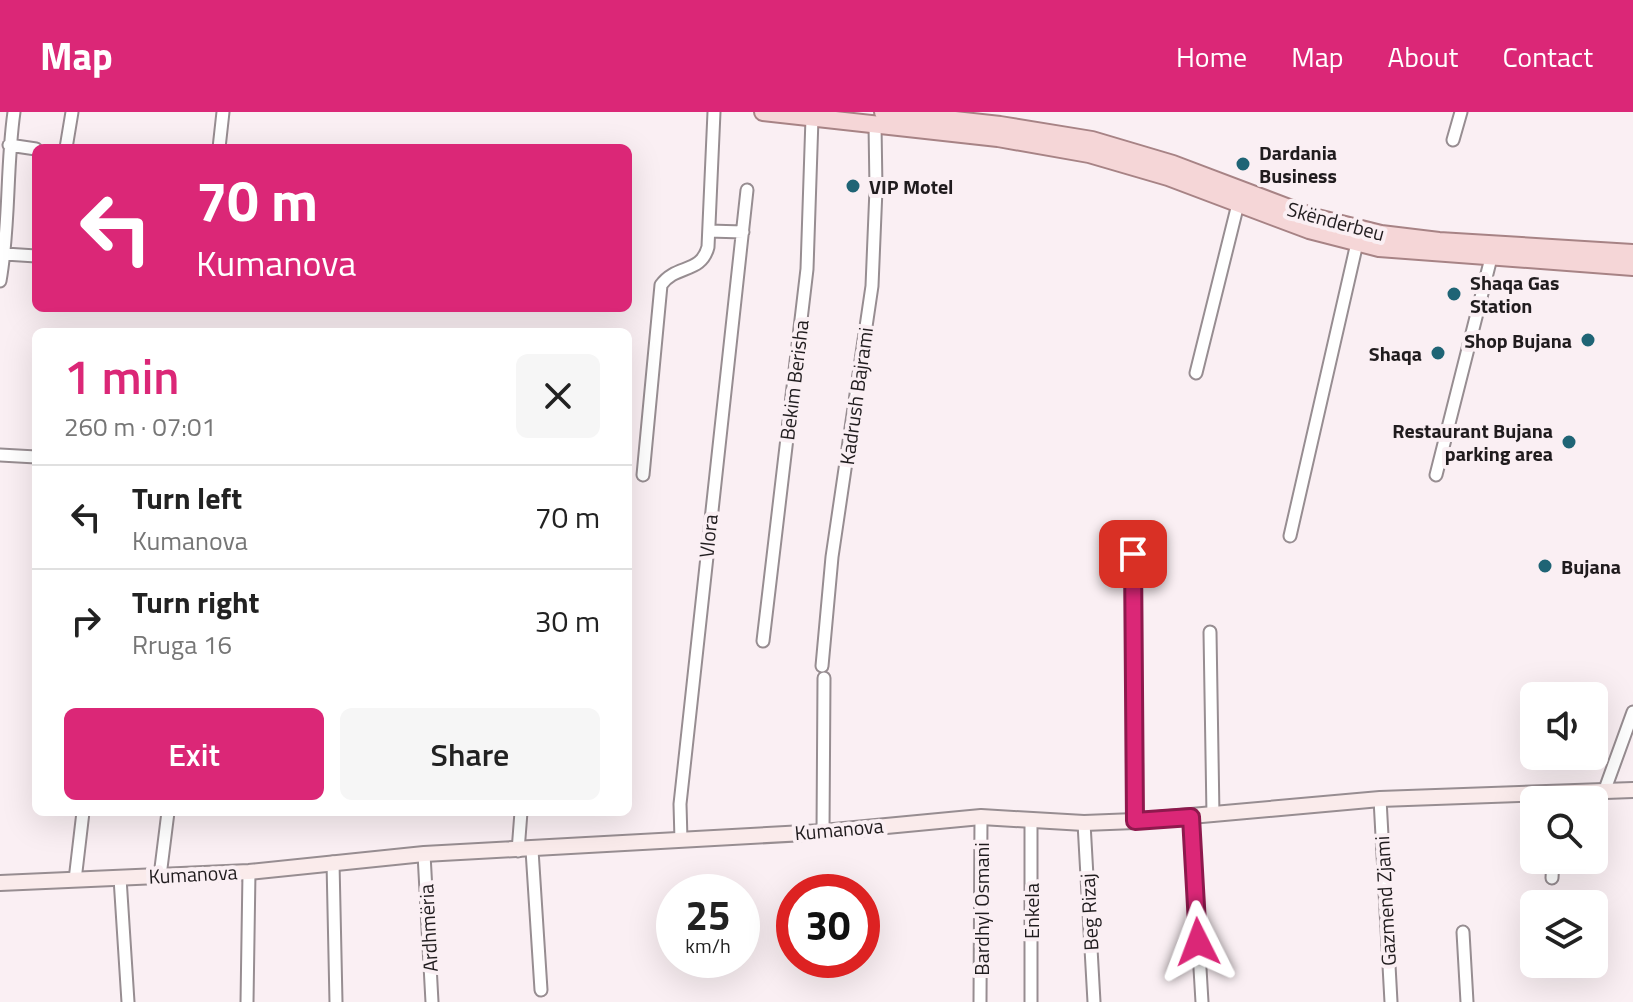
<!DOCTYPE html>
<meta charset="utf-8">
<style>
body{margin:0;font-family:"Titillium Web",sans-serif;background:#f6f6f6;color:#222;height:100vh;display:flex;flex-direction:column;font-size:30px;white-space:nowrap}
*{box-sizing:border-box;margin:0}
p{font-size:26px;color:#767676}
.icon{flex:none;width:44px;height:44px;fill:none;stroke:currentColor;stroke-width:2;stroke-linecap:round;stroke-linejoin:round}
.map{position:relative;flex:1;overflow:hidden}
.panel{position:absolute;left:32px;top:216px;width:600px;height:488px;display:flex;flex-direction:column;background:#fff;border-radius:12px;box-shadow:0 8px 32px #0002}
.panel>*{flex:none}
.guide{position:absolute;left:32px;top:32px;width:600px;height:168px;border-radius:12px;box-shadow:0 8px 32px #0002;background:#db2777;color:#fff;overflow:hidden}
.tools{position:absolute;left:1520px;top:570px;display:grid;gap:16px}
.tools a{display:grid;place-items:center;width:88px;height:88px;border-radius:12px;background:#fff;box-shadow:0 8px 32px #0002;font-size:40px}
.speed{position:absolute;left:656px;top:762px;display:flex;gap:16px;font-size:40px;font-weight:700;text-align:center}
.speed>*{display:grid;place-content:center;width:104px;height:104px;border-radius:50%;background:#fff;box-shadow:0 8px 32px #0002;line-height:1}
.speed small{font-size:20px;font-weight:400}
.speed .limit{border:12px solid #d22;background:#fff;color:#111}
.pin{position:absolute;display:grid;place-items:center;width:68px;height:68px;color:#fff;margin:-34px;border-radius:16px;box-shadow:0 4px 12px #0006}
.me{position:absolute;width:88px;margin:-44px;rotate:357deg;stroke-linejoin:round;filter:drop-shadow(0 0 6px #0008)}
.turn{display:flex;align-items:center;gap:28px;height:168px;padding:0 32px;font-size:36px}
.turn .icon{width:104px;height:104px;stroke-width:2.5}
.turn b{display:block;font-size:56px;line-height:68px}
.round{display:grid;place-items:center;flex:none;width:84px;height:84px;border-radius:12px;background:#f6f6f6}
.head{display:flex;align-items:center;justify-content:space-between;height:136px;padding:0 32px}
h1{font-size:48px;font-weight:600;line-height:60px;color:#db2777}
.button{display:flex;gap:16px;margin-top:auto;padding:16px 32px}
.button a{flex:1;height:92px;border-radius:12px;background:#db2777;color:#fff;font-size:32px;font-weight:600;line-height:92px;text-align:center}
.button a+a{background:#f6f6f6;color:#222}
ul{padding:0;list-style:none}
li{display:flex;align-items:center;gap:24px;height:104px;padding:0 32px;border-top:2px solid #e0e0e0}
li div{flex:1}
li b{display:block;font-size:30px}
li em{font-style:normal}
header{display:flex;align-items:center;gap:48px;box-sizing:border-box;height:112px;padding:0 40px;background:#db2777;color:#fff}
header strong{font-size:38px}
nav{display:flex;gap:44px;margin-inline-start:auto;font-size:28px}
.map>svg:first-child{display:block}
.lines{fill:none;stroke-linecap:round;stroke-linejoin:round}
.street-casing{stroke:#978d91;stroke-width:15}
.secondary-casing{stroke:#978d91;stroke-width:18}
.primary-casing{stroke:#a78385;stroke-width:20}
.street{stroke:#fff;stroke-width:11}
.secondary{stroke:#faebeb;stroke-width:14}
.primary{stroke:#f5d6d7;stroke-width:16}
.route-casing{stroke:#8e194d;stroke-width:20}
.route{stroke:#db2777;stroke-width:14}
.poi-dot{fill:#1f6475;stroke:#faeff3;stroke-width:3}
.labels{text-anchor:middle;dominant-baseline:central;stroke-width:8;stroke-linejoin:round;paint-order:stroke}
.poi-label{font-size:20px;font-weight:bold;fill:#201c1e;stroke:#faeff3;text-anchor:start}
.street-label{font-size:20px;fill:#201c1e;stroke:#faeff3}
</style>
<header>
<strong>Map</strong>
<nav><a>Home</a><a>Map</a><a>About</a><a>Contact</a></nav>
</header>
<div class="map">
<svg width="1633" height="890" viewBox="0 0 1633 890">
<rect width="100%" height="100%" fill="#faeff3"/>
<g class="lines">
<defs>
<path id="street" d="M1453,28L1461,0
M9,33L36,37
M66,36L72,0
M219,36L223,0
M709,119L743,120
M5,142L36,144
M0,169C10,113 6,56 14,0
M1196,261L1238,92
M0,343L36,345
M643,363L661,173C676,152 701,162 708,135L714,0
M1436,363L1491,146
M1290,424L1357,131
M1133,442L1135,709
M1210,520L1213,703
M763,529L807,157L812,6
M822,554L832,445L872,174L876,77L875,13
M1604,680L1633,600
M1380,687L1391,890
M1191,705L1202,890
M1031,708V890
M1084,711L1094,890
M823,720L824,566
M681,728L680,692L747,78
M532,738L541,878
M518,739L521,700
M424,742L432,890
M333,750L336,890
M160,764L168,700
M120,766L128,890
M1552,766L1553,748
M75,768L83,700
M1463,820L1467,890
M247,890L249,760
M980,890L981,705"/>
<path id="secondary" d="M0,771L249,760L424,742L823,720L981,705L1084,711L1135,709L1380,687L1633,678"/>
<path id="primary" d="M763,0L998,26L1089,42L1168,65L1309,118L1379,136L1633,155
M883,0L1000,13L1092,28L1173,52L1313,105L1381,122L1439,129L1633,141"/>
</defs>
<!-- street casing -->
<use href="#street" class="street-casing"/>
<!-- secondary casing -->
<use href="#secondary" class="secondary-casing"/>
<!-- primary casing -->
<use href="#primary" class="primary-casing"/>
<!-- street -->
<use href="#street" class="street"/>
<!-- secondary -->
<use href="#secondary" class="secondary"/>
<!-- primary -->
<use href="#primary" class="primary"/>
</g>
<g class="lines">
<defs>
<path id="route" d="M1133,442L1135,709L1191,705L1198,830"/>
</defs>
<!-- route casing -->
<use href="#route" class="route-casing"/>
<!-- route -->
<use href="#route" class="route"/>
</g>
<!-- markers -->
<g class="poi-dot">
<circle cx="1243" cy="52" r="8"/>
<circle cx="853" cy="74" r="8"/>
<circle cx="1454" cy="182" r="8"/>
<circle cx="1588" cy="228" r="8"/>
<circle cx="1438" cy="241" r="8"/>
<circle cx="1569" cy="330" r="8"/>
<circle cx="1545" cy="454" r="8"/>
</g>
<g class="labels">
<!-- poi labels -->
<g class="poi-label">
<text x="1259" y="40">Dardania<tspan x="1259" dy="23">Business</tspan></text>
<text x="869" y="74">VIP Motel</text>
<text x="1470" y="170">Shaqa Gas<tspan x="1470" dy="23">Station</tspan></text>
<text x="1572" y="228" text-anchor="end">Shop Bujana</text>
<text x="1422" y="241" text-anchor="end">Shaqa</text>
<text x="1553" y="318" text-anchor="end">Restaurant Bujana<tspan x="1553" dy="23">parking area</tspan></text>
<text x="1561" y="454">Bujana</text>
</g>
<!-- street labels -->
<g class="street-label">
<text transform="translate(1336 109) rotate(15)">Skënderbeu</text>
<text transform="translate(794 268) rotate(-83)">Bekim Berisha</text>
<text transform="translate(856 284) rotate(-82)">Kadrush Bajrami</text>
<text transform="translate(708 424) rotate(-84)">Vlora</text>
<text transform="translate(839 717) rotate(-5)">Kumanova</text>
<text transform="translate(193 762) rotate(-3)">Kumanova</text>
<text transform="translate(1385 789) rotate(-93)">Gazmend Zjami</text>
<text transform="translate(981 797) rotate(-90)">Bardhyl Osmani</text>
<text transform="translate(1031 799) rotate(-90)">Enkela</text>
<text transform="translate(1089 800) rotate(-93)">Beg Rizaj</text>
<text transform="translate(428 816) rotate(-93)">Ardhmëria</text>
</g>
</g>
</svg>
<div class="tools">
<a><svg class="icon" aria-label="sound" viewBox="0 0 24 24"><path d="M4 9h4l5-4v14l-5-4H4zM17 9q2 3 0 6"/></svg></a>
<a><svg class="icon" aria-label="search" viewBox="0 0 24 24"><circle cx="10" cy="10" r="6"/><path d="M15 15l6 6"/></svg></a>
<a><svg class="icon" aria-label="layers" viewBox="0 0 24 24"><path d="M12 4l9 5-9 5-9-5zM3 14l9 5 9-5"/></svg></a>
</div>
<div class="speed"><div>25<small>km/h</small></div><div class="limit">30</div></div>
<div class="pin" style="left:1133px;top:442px;background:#d93025"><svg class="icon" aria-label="arrive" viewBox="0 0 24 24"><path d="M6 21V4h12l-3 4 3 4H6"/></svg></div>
<svg class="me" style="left:1198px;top:830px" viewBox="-20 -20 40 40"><path d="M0-17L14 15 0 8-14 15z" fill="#db2777" stroke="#fff" stroke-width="4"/></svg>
<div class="guide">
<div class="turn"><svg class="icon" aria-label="left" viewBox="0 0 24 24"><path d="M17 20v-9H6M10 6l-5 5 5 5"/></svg><div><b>70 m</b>Kumanova</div></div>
</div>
<section class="panel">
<div class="head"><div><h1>1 min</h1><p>260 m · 07:01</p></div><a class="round"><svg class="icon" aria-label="close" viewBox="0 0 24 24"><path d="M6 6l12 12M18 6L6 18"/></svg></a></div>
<ul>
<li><svg class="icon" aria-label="left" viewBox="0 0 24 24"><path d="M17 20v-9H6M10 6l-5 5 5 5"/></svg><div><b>Turn left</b><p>Kumanova</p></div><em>70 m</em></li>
<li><svg class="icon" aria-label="right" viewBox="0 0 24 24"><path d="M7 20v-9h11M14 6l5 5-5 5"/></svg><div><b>Turn right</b><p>Rruga 16</p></div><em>30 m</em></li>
</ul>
<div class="button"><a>Exit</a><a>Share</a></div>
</section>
</div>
